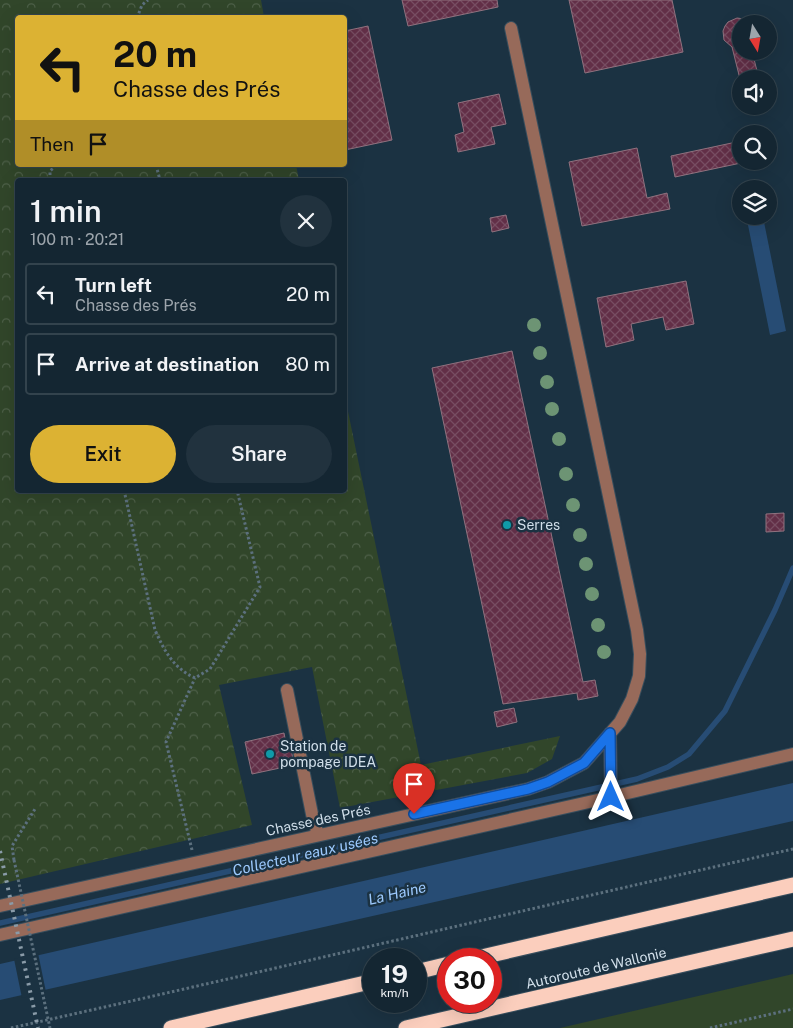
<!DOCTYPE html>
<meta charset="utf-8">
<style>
body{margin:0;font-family:"Public Sans",sans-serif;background:#21323e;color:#f1f3f6;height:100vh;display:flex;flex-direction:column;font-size:19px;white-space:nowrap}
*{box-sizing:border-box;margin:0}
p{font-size:16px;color:#9da5ac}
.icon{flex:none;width:28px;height:28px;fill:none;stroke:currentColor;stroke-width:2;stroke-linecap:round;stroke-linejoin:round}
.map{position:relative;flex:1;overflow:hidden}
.drawer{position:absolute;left:15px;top:178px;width:332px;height:315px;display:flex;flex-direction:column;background:#142632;border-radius:5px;box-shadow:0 5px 20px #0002,0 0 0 1px #33434d}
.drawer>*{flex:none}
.guide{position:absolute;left:15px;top:15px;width:332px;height:152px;border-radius:5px;box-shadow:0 5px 20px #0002,0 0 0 1px #33434d;background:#dcb233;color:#111;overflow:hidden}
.needle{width:32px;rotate:169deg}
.fabs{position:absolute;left:732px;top:15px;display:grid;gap:10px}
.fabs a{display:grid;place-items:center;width:45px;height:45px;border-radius:50%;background:#142632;box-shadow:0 5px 20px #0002,0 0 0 1px #33434d;font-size:25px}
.speed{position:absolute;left:362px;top:948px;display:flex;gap:10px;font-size:25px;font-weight:700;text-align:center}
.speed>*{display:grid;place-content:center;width:65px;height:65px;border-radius:50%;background:#142632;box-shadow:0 5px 20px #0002,0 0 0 1px #33434d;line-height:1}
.speed small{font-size:12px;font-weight:400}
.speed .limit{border:8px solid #d22;background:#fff;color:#111}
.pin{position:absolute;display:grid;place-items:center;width:42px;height:42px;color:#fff;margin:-51px -21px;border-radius:50% 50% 50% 0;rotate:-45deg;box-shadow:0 0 5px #0007}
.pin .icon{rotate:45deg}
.me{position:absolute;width:55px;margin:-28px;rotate:0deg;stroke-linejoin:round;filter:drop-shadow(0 0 4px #0008)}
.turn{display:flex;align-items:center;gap:18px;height:105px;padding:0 15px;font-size:22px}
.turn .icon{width:65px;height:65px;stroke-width:2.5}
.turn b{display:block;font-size:35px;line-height:42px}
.then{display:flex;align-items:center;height:48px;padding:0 15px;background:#0003;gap:10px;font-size:19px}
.round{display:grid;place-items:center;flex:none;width:52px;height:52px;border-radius:26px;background:#21323e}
.head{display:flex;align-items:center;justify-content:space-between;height:85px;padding:0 15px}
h1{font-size:30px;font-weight:600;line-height:38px}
.button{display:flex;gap:10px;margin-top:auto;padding:10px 15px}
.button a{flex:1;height:58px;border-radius:30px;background:#dcb233;color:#111;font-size:20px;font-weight:600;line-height:58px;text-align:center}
.button a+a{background:#21323e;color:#f1f3f6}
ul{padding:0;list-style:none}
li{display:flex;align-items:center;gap:15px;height:62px;margin:0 10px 8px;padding:0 5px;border:2px solid #33434d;border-radius:5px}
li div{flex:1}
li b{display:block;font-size:19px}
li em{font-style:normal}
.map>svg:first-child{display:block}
.green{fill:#31462a}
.forest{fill:url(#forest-crowns)}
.water{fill:#274c74}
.pier{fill:#1b3242}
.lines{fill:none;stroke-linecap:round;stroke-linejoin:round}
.stream{stroke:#274c74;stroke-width:5.5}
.building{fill:url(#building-cross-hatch);stroke:#90727f}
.minor-casing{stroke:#384e5d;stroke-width:14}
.highway-casing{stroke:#384e5d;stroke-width:17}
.path{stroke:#5c707e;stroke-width:3;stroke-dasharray:2.5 2.5;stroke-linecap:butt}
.minor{stroke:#976a5a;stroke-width:12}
.highway{stroke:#fbcebd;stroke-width:15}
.rail{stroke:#8a9ba8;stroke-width:4;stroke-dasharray:2.5 5;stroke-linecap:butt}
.path-bridge{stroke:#5c707e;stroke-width:3;stroke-dasharray:2.5 2.5;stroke-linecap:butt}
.tree{fill:#6d9474}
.route-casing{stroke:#114b97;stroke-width:12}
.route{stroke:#1a73e8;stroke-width:9}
.culture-dot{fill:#0f9aa8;stroke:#1b3242;stroke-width:2}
.labels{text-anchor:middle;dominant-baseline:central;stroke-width:5;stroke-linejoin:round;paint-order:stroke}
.poi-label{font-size:14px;fill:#d1dfea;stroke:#1b3242;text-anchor:start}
.street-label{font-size:14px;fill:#d1dfea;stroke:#1b3242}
.water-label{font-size:15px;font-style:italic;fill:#9cc9fd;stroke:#1b3242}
</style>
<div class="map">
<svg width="793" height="1028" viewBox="0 0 793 1028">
<defs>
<pattern id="forest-crowns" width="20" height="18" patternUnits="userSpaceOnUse" patternTransform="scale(1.25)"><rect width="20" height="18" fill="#31462a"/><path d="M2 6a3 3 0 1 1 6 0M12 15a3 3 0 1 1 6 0" fill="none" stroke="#4e6049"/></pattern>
<pattern id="building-cross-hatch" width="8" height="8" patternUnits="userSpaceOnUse" patternTransform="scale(1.25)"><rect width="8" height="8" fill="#622f47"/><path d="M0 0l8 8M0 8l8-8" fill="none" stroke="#774d62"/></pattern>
</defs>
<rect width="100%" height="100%" fill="#1b3242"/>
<!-- green -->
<path class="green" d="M793,974V1028H560Z"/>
<!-- forest -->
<path class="forest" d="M0,0H261L264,17L18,18V165H296L299,180H18V490H345V397L421,765L560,736L552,759L527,773L340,808L312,667L219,685L252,825L0,884Z"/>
<!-- water -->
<path class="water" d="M764,222L786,331L770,335L748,225Z
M793,783V821L0,1000V964Z"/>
<!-- pier -->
<path class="pier" d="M38,953L46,992L22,998L14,959Z"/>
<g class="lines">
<!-- stream -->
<path class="stream" d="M0,923L637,779L668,767L689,754L725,711L775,610L793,568"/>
</g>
<!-- building -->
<path class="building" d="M402,0H497L498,7L408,26Z
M569,0H672L683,52L585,73Z
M737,18L744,19L745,24H741V51H752L759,79H740L732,47L724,40L723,31L725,26L728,22Z
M368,26L392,140L345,150V92L348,91L345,75V31Z
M499,94L506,124L491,127L495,144L458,152L455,135L464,132L458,103Z
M741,141V163L675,177L671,156Z
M637,148L647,198L667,193L670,209L582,226L569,162Z
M506,215L509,228L492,232L490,218Z
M686,281L694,324L666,330L663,317L631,324L634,340L606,347L597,298Z
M512,351L583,682L595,680L598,696L578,700L577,693L503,704L432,368Z
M784,513V531L766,532V514Z
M514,708L517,722L497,727L494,712Z
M284,733L287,749H291L294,765L252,774L245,742Z"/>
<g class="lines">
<defs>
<path id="minor" d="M287,690L312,814L318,835
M610,733L611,797
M0,906L528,789L548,782L584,763L620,722L632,699L639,676L640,654L637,630L511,28
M0,935L611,797L793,754"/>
<path id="highway" d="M473,959L793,885
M416,972L449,964
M171,1028L374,981
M406,1028L793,939"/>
</defs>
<!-- minor casing -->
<use href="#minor" class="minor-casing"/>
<!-- highway casing -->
<use href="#highway" class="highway-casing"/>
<!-- path -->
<path class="path" d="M137,18L142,5L148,0
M156,165L160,180
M50,180V171L57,165
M124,490L155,630C164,650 173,668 195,678L210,669L260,587L237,490
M192,850L166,742L195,678
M14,860L12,846L35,809
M11,1028C272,970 532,908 793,849
M710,1028L793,1009"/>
<!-- minor -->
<use href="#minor" class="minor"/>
<!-- highway -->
<use href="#highway" class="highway"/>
<!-- rail -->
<path class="rail" d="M0,851L38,1028"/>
<!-- path-bridge -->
<path class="path-bridge" d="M14,860L50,1028"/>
</g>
<!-- trees -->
<g class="tree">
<circle cx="534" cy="325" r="7"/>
<circle cx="540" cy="353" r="7"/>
<circle cx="547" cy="382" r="7"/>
<circle cx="552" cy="409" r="7"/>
<circle cx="559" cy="439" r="7"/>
<circle cx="566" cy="474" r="7"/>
<circle cx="573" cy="505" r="7"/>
<circle cx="580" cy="535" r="7"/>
<circle cx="586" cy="564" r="7"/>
<circle cx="592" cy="594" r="7"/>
<circle cx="598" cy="625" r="7"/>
<circle cx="604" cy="652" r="7"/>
</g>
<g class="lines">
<defs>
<path id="route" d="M414,814L528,789L548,782L584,763L610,733L611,797"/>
</defs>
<!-- route casing -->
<use href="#route" class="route-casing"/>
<!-- route -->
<use href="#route" class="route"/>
</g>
<!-- markers -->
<g class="culture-dot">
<circle cx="507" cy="525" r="5"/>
<circle cx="270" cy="754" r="5"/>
</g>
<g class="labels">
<!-- poi labels -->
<g class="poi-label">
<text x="517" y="525">Serres</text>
<text x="280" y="746">Station de<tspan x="280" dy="16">pompage IDEA</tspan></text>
</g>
<!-- street labels -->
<g class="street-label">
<text transform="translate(318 820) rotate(-12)">Chasse des Prés</text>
<text transform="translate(596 968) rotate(-13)">Autoroute de Wallonie</text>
</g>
<!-- water labels -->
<g class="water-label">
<text transform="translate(305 854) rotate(-13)">Collecteur eaux usées</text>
<text transform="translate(397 893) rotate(-13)">La Haine</text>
</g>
</g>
</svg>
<div class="fabs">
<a><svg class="needle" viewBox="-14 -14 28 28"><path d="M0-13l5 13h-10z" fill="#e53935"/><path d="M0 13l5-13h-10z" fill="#9da5ac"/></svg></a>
<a><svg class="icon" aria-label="sound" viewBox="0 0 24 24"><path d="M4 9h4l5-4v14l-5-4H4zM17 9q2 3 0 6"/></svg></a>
<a><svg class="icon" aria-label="search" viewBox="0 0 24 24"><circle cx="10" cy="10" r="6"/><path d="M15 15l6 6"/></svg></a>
<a><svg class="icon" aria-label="layers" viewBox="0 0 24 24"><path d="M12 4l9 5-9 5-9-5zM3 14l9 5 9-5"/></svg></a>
</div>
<div class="speed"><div>19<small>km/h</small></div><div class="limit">30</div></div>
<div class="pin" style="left:414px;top:814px;background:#d93025"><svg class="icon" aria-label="arrive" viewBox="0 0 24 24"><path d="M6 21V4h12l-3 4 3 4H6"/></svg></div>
<svg class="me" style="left:611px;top:797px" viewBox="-20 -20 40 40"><path d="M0-17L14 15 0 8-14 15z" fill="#1a73e8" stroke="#fff" stroke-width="4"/></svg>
<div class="guide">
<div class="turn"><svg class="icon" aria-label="left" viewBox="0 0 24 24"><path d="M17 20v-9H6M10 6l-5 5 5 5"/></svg><div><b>20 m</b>Chasse des Prés</div></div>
<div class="then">Then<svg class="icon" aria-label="arrive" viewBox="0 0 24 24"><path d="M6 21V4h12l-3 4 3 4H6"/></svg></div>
</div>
<section class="drawer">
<div class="head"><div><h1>1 min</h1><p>100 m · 20:21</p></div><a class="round"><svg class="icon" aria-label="close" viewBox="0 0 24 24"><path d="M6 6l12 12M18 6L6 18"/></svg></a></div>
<ul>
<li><svg class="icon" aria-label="left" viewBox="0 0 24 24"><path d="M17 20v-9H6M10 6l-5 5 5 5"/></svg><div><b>Turn left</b><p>Chasse des Prés</p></div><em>20 m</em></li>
<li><svg class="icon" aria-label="arrive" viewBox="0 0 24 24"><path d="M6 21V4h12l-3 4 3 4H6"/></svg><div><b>Arrive at destination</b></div><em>80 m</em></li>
</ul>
<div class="button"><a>Exit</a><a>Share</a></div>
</section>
</div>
